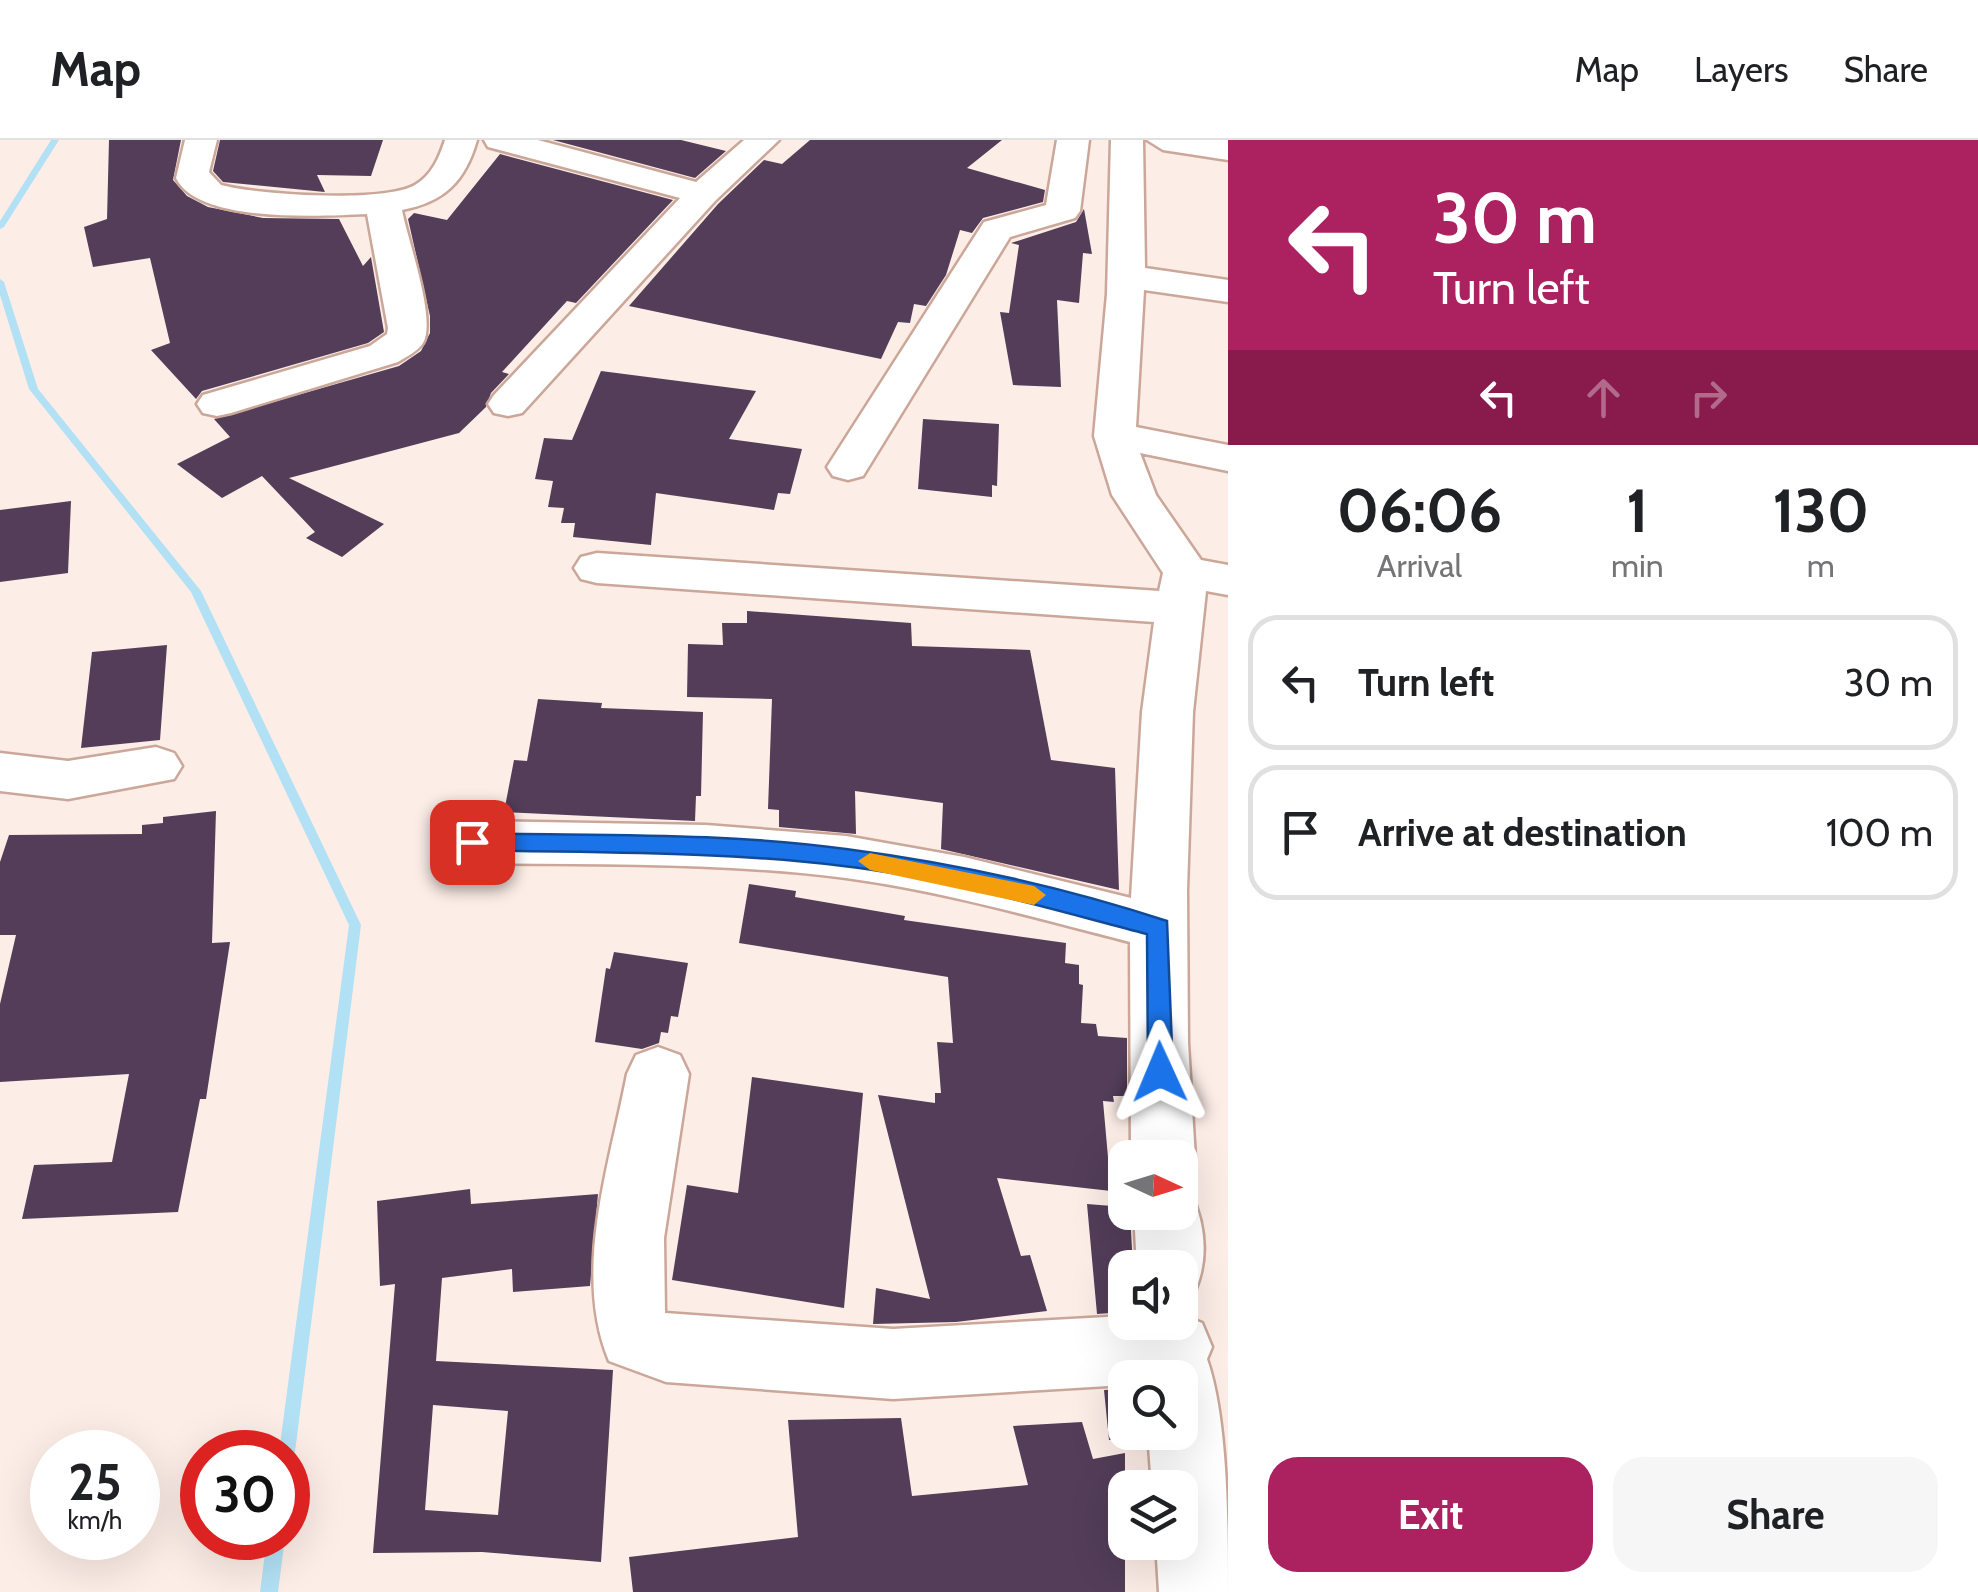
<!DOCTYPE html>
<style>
body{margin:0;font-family:Cabin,sans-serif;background:#f6f6f6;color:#202124;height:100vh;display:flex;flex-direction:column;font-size:38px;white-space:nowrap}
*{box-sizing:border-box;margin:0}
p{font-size:32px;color:#757577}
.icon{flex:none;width:55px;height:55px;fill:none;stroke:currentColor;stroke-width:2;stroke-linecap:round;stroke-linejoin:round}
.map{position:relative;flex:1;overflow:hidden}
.sheet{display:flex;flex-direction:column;background:#fff;width:750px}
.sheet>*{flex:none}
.top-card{background:#ac2160;color:#fff;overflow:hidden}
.needle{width:65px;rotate:94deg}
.tools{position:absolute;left:1108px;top:1000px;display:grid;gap:20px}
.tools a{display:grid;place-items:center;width:90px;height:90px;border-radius:20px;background:#fff;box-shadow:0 10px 40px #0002;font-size:50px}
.speed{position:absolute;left:30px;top:1290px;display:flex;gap:20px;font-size:50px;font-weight:700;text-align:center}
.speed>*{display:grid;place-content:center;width:130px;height:130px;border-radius:50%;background:#fff;box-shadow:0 10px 40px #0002;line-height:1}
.speed small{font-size:25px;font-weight:400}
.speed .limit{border:15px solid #d22;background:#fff;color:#111}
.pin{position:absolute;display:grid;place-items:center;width:85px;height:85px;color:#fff;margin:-42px;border-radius:20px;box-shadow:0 5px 15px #0006}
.me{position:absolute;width:110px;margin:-55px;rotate:359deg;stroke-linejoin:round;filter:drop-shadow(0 0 8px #0008)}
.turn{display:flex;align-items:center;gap:35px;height:210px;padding:0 40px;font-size:45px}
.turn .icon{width:130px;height:130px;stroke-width:2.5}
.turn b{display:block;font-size:70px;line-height:85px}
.lanes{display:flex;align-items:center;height:95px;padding:0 40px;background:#0003;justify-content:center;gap:50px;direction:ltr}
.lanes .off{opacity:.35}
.eta{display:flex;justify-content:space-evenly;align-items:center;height:170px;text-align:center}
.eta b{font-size:60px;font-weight:800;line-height:70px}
.cta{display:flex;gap:20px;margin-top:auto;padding:20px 40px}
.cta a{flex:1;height:115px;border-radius:30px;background:#ac2160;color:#fff;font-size:40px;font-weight:800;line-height:115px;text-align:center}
.cta a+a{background:#f6f6f6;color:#202124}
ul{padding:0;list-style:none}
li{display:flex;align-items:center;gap:30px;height:135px;margin:0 20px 15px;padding:0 20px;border:5px solid #e0e0e0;border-radius:30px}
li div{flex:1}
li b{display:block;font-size:38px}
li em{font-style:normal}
header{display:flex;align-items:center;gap:60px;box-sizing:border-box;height:140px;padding:0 50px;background:#fff;border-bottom:2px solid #e0e0e0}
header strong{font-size:48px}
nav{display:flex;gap:55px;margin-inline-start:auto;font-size:35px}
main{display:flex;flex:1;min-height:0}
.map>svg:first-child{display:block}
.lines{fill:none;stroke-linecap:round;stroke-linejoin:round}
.stream{fill:#b2e0f4;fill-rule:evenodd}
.building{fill:#533d59;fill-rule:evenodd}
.minor-casing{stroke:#caa799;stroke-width:5}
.minor{fill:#fff;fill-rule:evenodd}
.route{fill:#1a73e8;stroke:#114b97;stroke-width:2.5}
.slow{fill:#f59e0b}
</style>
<header>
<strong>Map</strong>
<nav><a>Map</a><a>Layers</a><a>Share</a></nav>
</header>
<main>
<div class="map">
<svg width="1228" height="1452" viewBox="0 0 1228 1452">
<rect width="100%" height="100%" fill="#fdede7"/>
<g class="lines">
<!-- stream -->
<path class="stream" d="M51,0H59L4,87L0,89V81Z
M0,139L4,142L38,249L201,451L361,785L295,1312L293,1318L288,1320V1312H279L349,785L191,452L29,249L0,155Z
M267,1398H285L278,1452H260Z"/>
</g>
<!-- building -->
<path class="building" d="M109,0H181L173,40L187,56L208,67L263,78L339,79L363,126L371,117L384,192L368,203L202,251L196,259L151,210L170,203L150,118L93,127L84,87L107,79Z
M220,0H383L371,36L317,35L325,52L223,42L213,31Z
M553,0H681L726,11L695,38Z
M810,0H1002L967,28L1045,50L1043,62L983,78L972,93L960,90L946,135L926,166L914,164L910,183L898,182L881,219L629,166L718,64L764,20L782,24Z
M500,14L673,60L576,163L567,161L502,232L509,234L491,253L486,267L459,293L289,338L384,384L342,417L306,398L315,392L262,336L222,358L177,324L230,297L214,279L399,226L421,211L430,193V176L408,79L414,73L447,80Z
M1084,69L1092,114L1083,113L1079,163L1057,160L1061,247L1013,245L1000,172L1009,173L1019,105L1011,103L1076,82Z
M601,231L756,251L729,299L802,309L790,354L778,353L774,370L656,353L651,405L573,397L575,383H561L564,368L548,367L553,341L535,339L544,298L572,300Z
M923,279L999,284L997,346L992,345V357L918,349Z
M71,361L68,433L0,442V370Z
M747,471L911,483L912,506L1030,510L1051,620L1115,628L1119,750L941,709L943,663L855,651L856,694L779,687V670L768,669L772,559L687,557L688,504L723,505L722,483H747Z
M167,505L160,600L81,608L92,512Z
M538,559L602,563L601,568L703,572L701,656H696L695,681L504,672L514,620L527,621Z
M216,671L212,803L230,802L206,959H200L178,1072L22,1079L34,1025L112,1022L129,934L0,942V864L16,795H0V722L9,695L142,694V685L163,683V677Z
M749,744L796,751L795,757L905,776L904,780L1066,803L1065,823L1079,825V844L1083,845L1081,883L1096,884L1098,896L1127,898V956H1113L1114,962L1103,961L1111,1051L997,1038L1021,1116L1030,1115L1047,1171L956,1182L873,1184L876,1148L930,1159L878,955L935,963V953H941L937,902L953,903L948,837L739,803Z
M614,812L688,823L678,877L671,876L668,893L661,892L659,903L642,909L595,902L606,828L610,829Z
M752,937L863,953L844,1168L672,1140L687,1045L738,1053Z
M470,1049L471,1064L598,1054L590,1146L513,1152L512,1129L442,1138L436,1221L613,1230L601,1422L482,1412L373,1413L395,1144L380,1146L377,1061ZM433,1265L508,1271L498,1375L425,1370Z
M1087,1064L1125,1067V1072H1130L1133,1128H1125V1172L1097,1174Z
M1125,1249V1292H1144L1145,1299L1109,1300L1104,1250Z
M901,1278L912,1356L1028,1345L1013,1286L1082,1282L1093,1319L1125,1313V1452H633L629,1417L798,1397L788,1280Z"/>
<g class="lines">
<defs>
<path id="minor" d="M185,0H217L209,32L221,45C258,55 384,63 415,45C432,35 439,18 445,0H477C465,42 444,62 402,70C407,98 437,180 423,203C418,211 406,217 398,222L231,273L217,276L203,273L197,264L203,255L370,206L387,194L388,188L367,74C323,76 198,84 176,38Z
M484,0H538L696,42L744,0H779L715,61L522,273L508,276L494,273L488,264L494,255L680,58L488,7Z
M1057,0H1089L1080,71L1075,78L1010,97L863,336L848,340L833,336L827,327L984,82L1046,65Z
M1111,0H1143L1145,128L1228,140V162L1144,150L1136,287L1228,305V331L1140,313L1156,355L1201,420L1228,425V455L1206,451L1193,572L1187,750L1188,903L1195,1018L1186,1038L1180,1041V1018H1131L1130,802C1036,778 942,751 846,738C722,722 597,725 472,723L453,717L445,702L453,687L472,681L706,685L846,696L964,717L1131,758L1142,572L1154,482L597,443L581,439L574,428L581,417L597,413L1159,451L1163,433L1112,355L1094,296L1107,154Z
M1147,0H1228V20L1163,10Z
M156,607L174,613L182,626L174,639L68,659L0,651V613L68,621Z
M658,907L680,915L689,934L664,1098L665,1173L893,1189L1125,1176V1182H1180V1174L1202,1183L1212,1207L1207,1219C1228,1279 1228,1385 1228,1452H1159L1156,1402H1180V1348H1152L1148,1292H1180V1238H1125V1245L893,1259L666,1242L609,1221C572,1133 610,1023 627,934L636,915Z
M1180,1047L1190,1051C1205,1083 1209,1118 1195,1151L1180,1156V1128H1137L1134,1072H1180Z"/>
</defs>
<!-- minor casing -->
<use href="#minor" class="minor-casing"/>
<!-- minor -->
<use href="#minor" class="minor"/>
</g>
<!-- route -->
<path class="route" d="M472,693C596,696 723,692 846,709C953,723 1064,747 1167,781L1173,932L1160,943L1148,932L1147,794C1047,768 946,738 843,726C721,711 595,713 472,710L461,702Z"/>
<!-- slow -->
<path class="slow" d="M870,713L1034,746L1046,755L1034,765L870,730L858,721Z"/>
</svg>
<div class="tools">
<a><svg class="needle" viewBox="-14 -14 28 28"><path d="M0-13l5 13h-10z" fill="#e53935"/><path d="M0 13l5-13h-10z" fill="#757577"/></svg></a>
<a><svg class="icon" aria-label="sound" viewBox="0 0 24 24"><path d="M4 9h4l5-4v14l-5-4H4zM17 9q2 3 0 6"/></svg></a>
<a><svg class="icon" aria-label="search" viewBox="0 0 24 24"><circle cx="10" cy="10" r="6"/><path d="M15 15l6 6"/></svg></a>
<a><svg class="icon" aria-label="layers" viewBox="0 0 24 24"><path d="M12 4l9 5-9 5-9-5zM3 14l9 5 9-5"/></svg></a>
</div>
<div class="speed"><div>25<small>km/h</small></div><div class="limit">30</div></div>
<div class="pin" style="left:472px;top:702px;background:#d93025"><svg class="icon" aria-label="arrive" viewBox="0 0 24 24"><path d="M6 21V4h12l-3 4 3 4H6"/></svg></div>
<svg class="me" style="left:1160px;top:932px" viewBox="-20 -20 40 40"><path d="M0-17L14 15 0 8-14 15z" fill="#1a73e8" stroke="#fff" stroke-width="4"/></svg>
</div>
<section class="sheet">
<div class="top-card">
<div class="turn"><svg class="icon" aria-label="left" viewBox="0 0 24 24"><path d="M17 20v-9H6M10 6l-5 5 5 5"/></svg><div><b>30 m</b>Turn left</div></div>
<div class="lanes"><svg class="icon" aria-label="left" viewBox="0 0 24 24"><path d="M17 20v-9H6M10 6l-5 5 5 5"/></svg><svg class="icon off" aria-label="ahead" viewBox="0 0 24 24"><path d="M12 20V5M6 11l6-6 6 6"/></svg><svg class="icon off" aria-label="right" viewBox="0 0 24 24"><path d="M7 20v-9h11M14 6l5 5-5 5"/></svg></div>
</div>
<div class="eta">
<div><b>06:06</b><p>Arrival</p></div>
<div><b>1</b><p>min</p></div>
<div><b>130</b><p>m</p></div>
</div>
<ul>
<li><svg class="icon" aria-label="left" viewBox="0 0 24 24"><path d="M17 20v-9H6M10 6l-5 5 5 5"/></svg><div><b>Turn left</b></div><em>30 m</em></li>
<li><svg class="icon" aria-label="arrive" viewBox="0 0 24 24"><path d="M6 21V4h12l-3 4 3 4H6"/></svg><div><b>Arrive at destination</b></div><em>100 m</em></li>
</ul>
<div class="cta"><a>Exit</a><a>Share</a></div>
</section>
</main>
